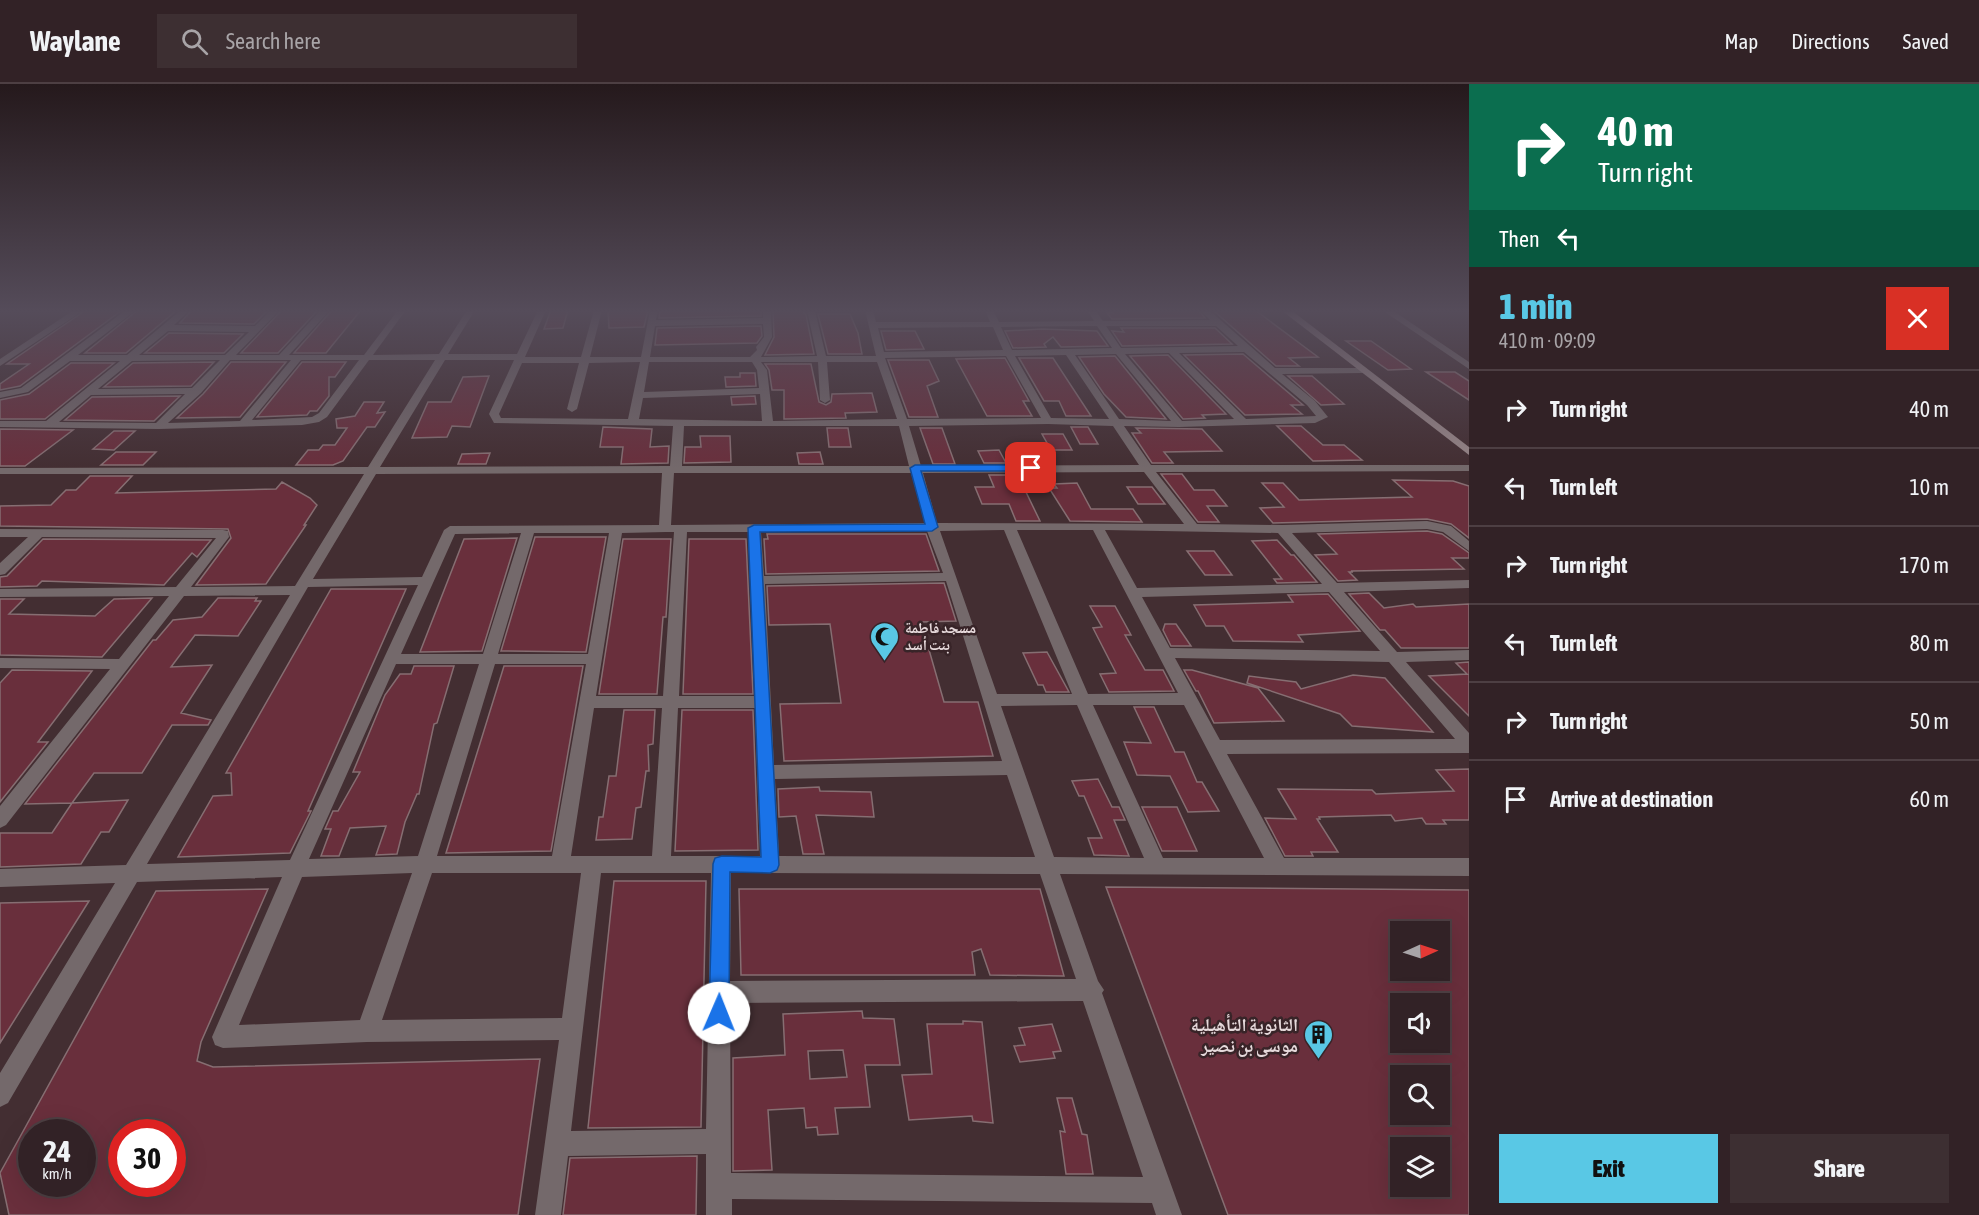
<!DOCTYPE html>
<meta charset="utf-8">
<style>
body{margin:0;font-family:"Asap Condensed","Noto Naskh Arabic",sans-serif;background:#3d2f32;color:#f1f3f6;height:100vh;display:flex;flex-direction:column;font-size:22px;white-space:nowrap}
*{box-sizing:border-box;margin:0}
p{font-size:20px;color:#a8a4a7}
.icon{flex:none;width:33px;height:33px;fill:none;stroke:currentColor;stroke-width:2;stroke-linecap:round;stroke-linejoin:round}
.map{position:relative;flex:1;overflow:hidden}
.side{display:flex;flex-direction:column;background:#322226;width:510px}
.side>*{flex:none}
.top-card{background:#0b6e4f;color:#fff;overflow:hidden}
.needle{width:39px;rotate:87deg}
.tools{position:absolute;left:1390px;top:837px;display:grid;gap:12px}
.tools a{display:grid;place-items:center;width:60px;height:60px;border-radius:0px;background:#322226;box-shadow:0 6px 24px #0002,0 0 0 2px #4d3f43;font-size:30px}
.speed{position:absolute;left:18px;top:1035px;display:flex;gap:12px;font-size:30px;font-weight:700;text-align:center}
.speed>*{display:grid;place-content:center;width:78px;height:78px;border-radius:50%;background:#322226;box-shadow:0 6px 24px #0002,0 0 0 2px #4d3f43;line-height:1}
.speed small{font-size:15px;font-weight:400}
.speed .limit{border:9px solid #d22;background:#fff;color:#111}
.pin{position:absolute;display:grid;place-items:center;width:51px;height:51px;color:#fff;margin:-26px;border-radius:12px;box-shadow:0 3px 9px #0006}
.me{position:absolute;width:66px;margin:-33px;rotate:1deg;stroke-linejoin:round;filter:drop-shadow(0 0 4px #0008)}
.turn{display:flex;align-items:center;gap:21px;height:126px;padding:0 30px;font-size:27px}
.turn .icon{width:78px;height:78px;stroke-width:2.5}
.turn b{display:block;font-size:42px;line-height:51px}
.then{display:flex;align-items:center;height:57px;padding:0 30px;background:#0003;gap:12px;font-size:22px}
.round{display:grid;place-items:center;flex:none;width:63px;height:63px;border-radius:0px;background:#3d2f32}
.headline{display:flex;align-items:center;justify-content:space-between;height:102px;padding:0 30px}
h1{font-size:36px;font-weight:800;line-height:45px;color:#59c8e5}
.action{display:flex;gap:12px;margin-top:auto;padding:12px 30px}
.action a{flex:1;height:69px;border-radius:0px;background:#59c8e5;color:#111;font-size:24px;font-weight:800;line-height:69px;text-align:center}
.action a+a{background:#3d2f32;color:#f1f3f6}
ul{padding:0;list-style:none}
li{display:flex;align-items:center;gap:18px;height:78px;padding:0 30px;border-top:2px solid #4d3f43}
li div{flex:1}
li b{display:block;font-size:22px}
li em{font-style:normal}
header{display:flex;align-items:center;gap:36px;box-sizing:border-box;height:84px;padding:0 30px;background:#322226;border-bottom:2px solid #4d3f43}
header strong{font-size:28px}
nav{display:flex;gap:33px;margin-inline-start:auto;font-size:21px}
.search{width:420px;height:54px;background:#3d2f32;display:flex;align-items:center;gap:15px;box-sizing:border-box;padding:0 21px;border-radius:0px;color:#a8a4a7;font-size:22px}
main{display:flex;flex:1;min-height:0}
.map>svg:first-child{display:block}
.building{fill:#692f3c;stroke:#866e72;stroke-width:1.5;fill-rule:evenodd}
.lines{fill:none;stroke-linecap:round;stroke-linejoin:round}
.street{fill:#74696b;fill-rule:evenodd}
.secondary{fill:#978688;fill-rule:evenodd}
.route{fill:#1a73e8;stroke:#114b97;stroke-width:1.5}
.labels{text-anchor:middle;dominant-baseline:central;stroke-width:5;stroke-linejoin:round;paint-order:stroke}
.poi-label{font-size:15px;font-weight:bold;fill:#e6d9db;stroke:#382428;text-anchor:start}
.near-poi-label{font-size:18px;font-weight:bold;fill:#e6d9db;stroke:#382428;text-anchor:end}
</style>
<header>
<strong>Waylane</strong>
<div class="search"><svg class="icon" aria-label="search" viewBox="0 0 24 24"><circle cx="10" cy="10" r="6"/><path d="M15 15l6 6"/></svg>Search here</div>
<nav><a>Map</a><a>Directions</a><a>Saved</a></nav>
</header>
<main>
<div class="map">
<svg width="1469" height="1131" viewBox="0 0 1469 1131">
<rect width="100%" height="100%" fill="#432e32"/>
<!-- building -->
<path class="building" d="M86,226H122L20,302L0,306V300L29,280H7Z
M138,226H177L126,269H85Z
M192,226H268L254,240L180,239Z
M282,226H318L278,269H241Z
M332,226H361L326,269H294Z
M551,226H568L563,244L544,245Z
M608,226H648L644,243L609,244Z
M660,226H761V232L659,234Z
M773,226H802L806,231L814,270L765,271L774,253Z
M1110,226H1198L1205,234L1112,235L1107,229H1113Z
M1213,226H1255L1318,273L1289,274L1299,282H1276Z
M818,230H850L858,249L862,270H828Z
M761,242L762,252L757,259L655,261L657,244Z
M1121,244H1215L1232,260L1122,262L1112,247L1124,248Z
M1042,245L1097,247L1108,262L1061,263L1053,253L1044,260L1046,263L1013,264L1005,247Z
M881,247H915L924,265L886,266Z
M169,249L243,250L224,269H145Z
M1346,257H1371L1411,285L1388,286Z
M1243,270L1303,321H1291L1302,330L1245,331L1184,271Z
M1168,271L1226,330L1202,331L1205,334L1183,335L1130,272Z
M1115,272L1166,335L1126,333L1104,310L1079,273Z
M1005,274L1029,317H1023L1032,332H987L956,275Z
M1019,274H1053L1091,332H1066L1059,317H1044Z
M888,276H929L939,297L927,302L938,333H909Z
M214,278L191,302L104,303L133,279Z
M231,278H286L240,333L177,334L203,310Z
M302,278H346L335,293H329V312L317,327H310L307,331L257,333Z
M71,279H114L45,335H0V316L29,310Z
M765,280H811L819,318L826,321L831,318L832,310L872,309L877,328L845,329L846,334L784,335V306H772L769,286Z
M1426,288H1455L1469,297V316Z
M740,289H755L756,302L726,303L725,293H740Z
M489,292L470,343L452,342L447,353L412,354L428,318H451L463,293Z
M1288,292H1312L1344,320L1321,321Z
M180,312L154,337L65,336L92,313Z
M755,312L756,320L732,321L731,313Z
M364,318H384L377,329L385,328L375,343H367L343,377L333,381H296L308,366H319L323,361H335L347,344H337L336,335L355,332Z
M1277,342H1301L1323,361H1344L1362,376L1313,377Z
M603,343L652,345L650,363L669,362L668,379L621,380L623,363H600Z
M1071,343H1088L1098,360H1080Z
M827,344H848L851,363H829Z
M920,344H942L955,380H933Z
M1136,344L1202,345L1222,367L1164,368L1173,379H1152L1132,349H1141Z
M0,345L73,346L25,382H0Z
M114,347H135L114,366L93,365Z
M1042,350H1063L1072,366H1051Z
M700,352H730L731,378L684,379L685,363H701Z
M999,366L1006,379H984L978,367Z
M116,368H156L143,381H101Z
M820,368L823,380H799L797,369Z
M490,369L486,380H458L462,370Z
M1161,390H1182L1194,406H1214L1227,422H1207L1219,438H1198Z
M989,391H1011L1018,403L1024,404L1040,437H1016L1009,420H982L975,403H994Z
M90,392H132L116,409L276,405L282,398L310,414L317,421L304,441H306L266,500L196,501L231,454L228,445L0,442V422L51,421L66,406H76Z
M1393,396L1453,397L1469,402V454L1451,440L1427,435L1273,439L1260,424L1284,423L1262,399H1283L1299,416L1412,413Z
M1077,399L1091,425H1133L1142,438L1070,437L1049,404H1057L1054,400Z
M1127,403H1152L1165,420H1138Z
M1427,447L1442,450L1469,469V474H1452L1464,485L1351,487L1353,488H1349L1357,496L1338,497L1315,471L1337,470L1318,450Z
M767,450H926L939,487L766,490L764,455H768Z
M535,453H606L586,568L501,567Z
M517,454L482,567L420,568L464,455Z
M43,455L211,456L197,473L192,469L164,501L42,497L37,502L0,503V493L7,492Z
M623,455H671L666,533H663L657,610H599Z
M689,455H746L753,610H683Z
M1277,456L1291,471H1294L1317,498L1277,499L1274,495H1282L1252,457Z
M1187,467H1214L1232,491H1205Z
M944,499L956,537L921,538L944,618H978L993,672L784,677L780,620L841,619L830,540L769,541L767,502Z
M331,505H406L308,727H311L290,769L178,773L213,712L232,711L231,689H226Z
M1369,509L1384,524L1413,520L1416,523L1469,520V564H1401L1385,546H1380L1349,510Z
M1328,510L1360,547L1298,551L1303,558L1233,557L1224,542H1206L1194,521L1293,518L1288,511Z
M152,514L102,573L0,571V515H24L9,530L95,532L114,515Z
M218,514H257L255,517H261L238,552L195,551L171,583L212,581L181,629L211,636L208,641H172L142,689H94L72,719L25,720L153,556H156L173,536L202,533Z
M1090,522H1115L1131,551H1125L1145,586H1163L1174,607L1109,608L1100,590L1116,589L1093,544L1102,543Z
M1165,540H1176L1191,562H1171L1163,546Z
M1047,568L1069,608H1046L1043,601H1038L1023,569Z
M1469,578V632L1429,592L1467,590L1456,579Z
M414,582H454L437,639L434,640L419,710H417L405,738L397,770L376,771L386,742L350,744L339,772H321L331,745H325L333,727H338L360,688H353L385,611L400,590H411Z
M504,582H583L551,767L446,769Z
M12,586L92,587L38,658H48L0,718V599Z
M1184,586H1192L1258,604L1284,637L1214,639L1198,607H1196Z
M1353,591L1385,594L1433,648L1352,642L1340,630L1247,599L1249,592L1296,598L1301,605Z
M1134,623H1154L1175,668H1184L1197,698H1202L1219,727L1188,728L1170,692L1137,691L1124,658L1151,659Z
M624,626H655L653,660L648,661L649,687H646L641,723L636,724L632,755L596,756L599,733H603L609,692H616Z
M682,626H753L758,766L675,767Z
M1469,685V736H1443L1446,740H1426L1422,734L1395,737L1391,731L1319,733L1320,735H1317L1338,768H1311L1313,772H1285L1265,734L1296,735L1278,705L1372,706L1376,710L1454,707L1436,686Z
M1098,695L1112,723H1119L1125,736H1114L1129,772L1094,771L1088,754H1102L1084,712H1079L1072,697Z
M819,703L820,707L871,708L874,733L816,731L824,770H803L796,732L779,733L778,705Z
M128,716L109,748H101L81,780L0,783V749H52L72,719Z
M1142,723H1177L1197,767H1162Z
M614,797H706L701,1043L588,1044Z
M1106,803L1469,806V1131H1228ZM1401,848H1440V886H1401ZM1401,920H1440V958H1401ZM1401,992H1440V1030H1401ZM1401,1064H1440V1102H1401Z
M268,805L201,958L197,977L213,983L540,975L518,1131H9L0,1089L156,807ZM32,1048H82V1100H32ZM122,1048H172V1100H122Z
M739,805H1040L1064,892L990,891L981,865L972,868L975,891H741Z
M89,817L0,959V819Z
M862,927L863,934L894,935L900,981H865L870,1023L835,1024L838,1050L818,1051L817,1043L806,1044L804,1024L768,1026L772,1086L733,1087V974L785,971L783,930ZM843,966L847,993L810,995L808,967Z
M963,937L982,938L993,1039L973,1037L972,1032L909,1036L902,991L932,990L927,940H963Z
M1052,940L1061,967L1053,968L1055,974L1020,978L1014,962L1025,961L1019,944Z
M1057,1014H1072L1082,1050L1087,1051L1093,1090H1066L1060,1047L1065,1048Z
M697,1072L696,1131H563L570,1074Z"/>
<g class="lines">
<!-- street -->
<path class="street" d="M74,226H84L0,282V275Z
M126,226H136L78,271H127L181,226H190L174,241L255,242L271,226H280L236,271H279L321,226H330L289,271H364L398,226H406L373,271L439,270L467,226H475L448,270H517L538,226H546L525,273H581L594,226H602L590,273H641L650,226H658L656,236L763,234V226H771L772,253L761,273L817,272L807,226L815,227L826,272H876L865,226H873L876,238H990L985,226H993L999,238L1094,237L1087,226H1095L1103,237L1210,236L1200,226H1209L1275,284H1365L1367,286L1362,289L1282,290L1315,317L1328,333L1315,339L1179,343L1124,342L1151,381H1469V387L1156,388L1197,440L1282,441L1427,437L1451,442L1469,457V467L1443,448L1427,445L1292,449L1337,499L1469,496V504L1344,508L1397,568L1469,566V576L1406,578L1469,649V669L1227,670L1284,774H1469V792L1060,790L1098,897L1104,906L1102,909L1182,1131H1156L1152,1119L732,1115V1131H706V1070L568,1072L561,1131H535L559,956L367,958L223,964L215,961L212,953L282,793L137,798L8,1019L0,1023V989L115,799L0,803V785L126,781L290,511L184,512L6,741L0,744V722L110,585L0,584V574L119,575L169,512L0,513V505L176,503L216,454L42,453L5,490L0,491V479L28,453H0V445L223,446L228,447L229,453L191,503L295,502L364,390H0V384L368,383L435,276H369L327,333L319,338L302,341L159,345L0,343V337H46L120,277H70L28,308L0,314V308L21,304ZM763,240L764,253L756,263L757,266L750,273H650L655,242ZM1097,242L1112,264L1012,266L1001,243ZM1106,242H1216L1238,262L1121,264ZM993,243L1003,266L884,268L878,244ZM168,247L249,248L225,271H139ZM1244,268L1307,321L1316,332L1246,335L1179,269ZM1169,269L1234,335L1182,337L1125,270ZM1116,270L1171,337L1119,335L1075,271ZM1066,271L1109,335L1051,334L1015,272ZM1006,272L1041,334L907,335L885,274ZM220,276L192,304L98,305L132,277ZM230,276H291L240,337L168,339L201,309ZM301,276H359L319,329L312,333L252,336ZM445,276H514L489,330L494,339L673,342L670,382L380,383ZM640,278L628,335L501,334L499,330L522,279H579L567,325L572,328L577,325L589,279ZM649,278H752L757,286L759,304L644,308ZM761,278H818L820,316L825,319L830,316L827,278H877L897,335L773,337L767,286ZM185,310L156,339L59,338L91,311ZM760,310L762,337L639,335L643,314ZM1048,340L1113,342L1139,381L921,382L909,342ZM684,342H899L909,382H682ZM1144,388L1184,440L937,439L923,389ZM662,389L659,441L450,442L444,446L422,493L313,495L376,390ZM674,389H911L925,439L671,441ZM1004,446L1072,610H997L940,447ZM1017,446H1093L1178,609L1088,610ZM1105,446L1278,449L1322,500L1137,504ZM927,447L943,489L764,492L761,448ZM666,448H674L663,612H596L622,449ZM687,448H748L755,612H679ZM521,449L483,570H401L455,450ZM534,449H609L588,570H498ZM946,497L1002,677L774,681L765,500ZM418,501L290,776L147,780L308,503ZM1329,508L1380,567L1170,564L1142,513ZM1175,574L1389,578L1455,655L1220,656ZM396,580H479L418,772L309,775ZM495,580H586L552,772H437ZM1077,621L1144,774L1054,773L1001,622ZM1093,621H1184L1264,774H1163ZM594,624H662L652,772H571ZM678,624H755L760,772H671ZM1007,691L1035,773L779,772L775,695ZM412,789L360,936L239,941L302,793ZM432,789H581L562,934L382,936ZM601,789H711L706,1045L571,1047ZM731,789L1040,790L1076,895L730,897ZM1083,917L1143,1093L731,1089L730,919Z
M1382,226H1392L1469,278V285Z"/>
<!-- secondary -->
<path class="secondary" d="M1281,226H1291L1469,363V371Z"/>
</g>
<!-- sky -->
<linearGradient id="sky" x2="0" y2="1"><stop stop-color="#25191c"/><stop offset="0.59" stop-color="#554c5a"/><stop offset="1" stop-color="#554c5a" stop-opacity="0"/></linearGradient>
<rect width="1469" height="385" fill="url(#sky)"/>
<!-- route -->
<path class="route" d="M915,381H1031L1036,384L1031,387H921L938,443L932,447L760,448L779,781L777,786L770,789L730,788L729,929L727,937L719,939L712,937L709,929L713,780L715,774L722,772L761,773L748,444L754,441L925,440L910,384Z"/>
<!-- icons -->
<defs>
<symbol id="mosque-pin" viewBox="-11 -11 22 30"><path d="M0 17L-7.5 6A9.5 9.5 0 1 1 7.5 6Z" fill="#59c8e5" stroke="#382428"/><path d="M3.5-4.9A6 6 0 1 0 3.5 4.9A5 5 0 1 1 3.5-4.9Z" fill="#111"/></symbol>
<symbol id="building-pin" viewBox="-11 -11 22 30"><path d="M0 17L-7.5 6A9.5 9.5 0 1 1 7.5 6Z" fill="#59c8e5" stroke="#382428"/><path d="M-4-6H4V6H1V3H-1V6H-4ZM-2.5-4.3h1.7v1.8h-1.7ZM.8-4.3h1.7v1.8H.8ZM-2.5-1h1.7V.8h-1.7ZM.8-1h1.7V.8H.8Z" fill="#111"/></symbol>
</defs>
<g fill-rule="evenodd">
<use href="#mosque-pin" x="868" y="536" width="33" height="45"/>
<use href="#building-pin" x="1302" y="934" width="33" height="45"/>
</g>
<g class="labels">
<!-- poi labels -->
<g class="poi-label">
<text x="905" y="543">مسجد فاطمة<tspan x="905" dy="17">بنت أسد</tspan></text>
</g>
<!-- near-poi labels -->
<g class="near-poi-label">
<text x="1298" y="940">الثانوية التأهيلية<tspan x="1298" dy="21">موسى بن نصير</tspan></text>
</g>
</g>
</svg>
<div class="tools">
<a><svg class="needle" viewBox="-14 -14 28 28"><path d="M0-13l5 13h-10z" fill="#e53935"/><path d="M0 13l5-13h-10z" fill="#a8a4a7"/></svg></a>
<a><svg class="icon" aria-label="sound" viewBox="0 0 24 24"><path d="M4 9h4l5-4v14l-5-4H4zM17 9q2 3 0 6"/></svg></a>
<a><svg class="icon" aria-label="search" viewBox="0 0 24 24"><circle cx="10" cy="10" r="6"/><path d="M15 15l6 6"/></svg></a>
<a><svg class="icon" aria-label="layers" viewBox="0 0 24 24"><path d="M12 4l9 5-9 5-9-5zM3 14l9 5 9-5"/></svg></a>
</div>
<div class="speed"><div>24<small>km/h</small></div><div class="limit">30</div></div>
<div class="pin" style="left:1031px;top:384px;background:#d93025"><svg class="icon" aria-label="arrive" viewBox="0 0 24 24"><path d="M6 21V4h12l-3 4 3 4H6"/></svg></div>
<svg class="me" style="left:719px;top:929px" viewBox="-20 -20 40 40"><circle r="19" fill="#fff"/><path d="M0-13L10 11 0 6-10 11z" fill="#1a73e8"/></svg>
</div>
<section class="side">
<div class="top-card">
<div class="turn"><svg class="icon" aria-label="right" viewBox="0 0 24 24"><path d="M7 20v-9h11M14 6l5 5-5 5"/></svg><div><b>40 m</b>Turn right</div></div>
<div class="then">Then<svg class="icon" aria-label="left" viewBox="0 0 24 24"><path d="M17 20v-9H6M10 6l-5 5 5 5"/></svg></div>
</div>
<div class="headline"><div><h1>1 min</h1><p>410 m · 09:09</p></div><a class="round" style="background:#d93025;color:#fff"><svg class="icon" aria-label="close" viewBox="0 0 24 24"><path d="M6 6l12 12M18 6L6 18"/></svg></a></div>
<ul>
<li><svg class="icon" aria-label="right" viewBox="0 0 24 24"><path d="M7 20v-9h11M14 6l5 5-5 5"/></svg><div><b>Turn right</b></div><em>40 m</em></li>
<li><svg class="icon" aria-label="left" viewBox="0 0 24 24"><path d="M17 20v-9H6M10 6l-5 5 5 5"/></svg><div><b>Turn left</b></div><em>10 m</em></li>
<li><svg class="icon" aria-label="right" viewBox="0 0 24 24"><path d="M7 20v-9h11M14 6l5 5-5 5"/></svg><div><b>Turn right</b></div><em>170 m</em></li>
<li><svg class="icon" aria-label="left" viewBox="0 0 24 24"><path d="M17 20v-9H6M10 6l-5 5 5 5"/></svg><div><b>Turn left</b></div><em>80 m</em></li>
<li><svg class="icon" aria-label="right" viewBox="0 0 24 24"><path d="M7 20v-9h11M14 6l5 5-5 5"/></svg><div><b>Turn right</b></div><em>50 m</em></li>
<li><svg class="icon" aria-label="arrive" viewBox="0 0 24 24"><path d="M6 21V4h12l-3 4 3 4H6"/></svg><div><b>Arrive at destination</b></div><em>60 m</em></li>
</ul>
<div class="action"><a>Exit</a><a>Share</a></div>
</section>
</main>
